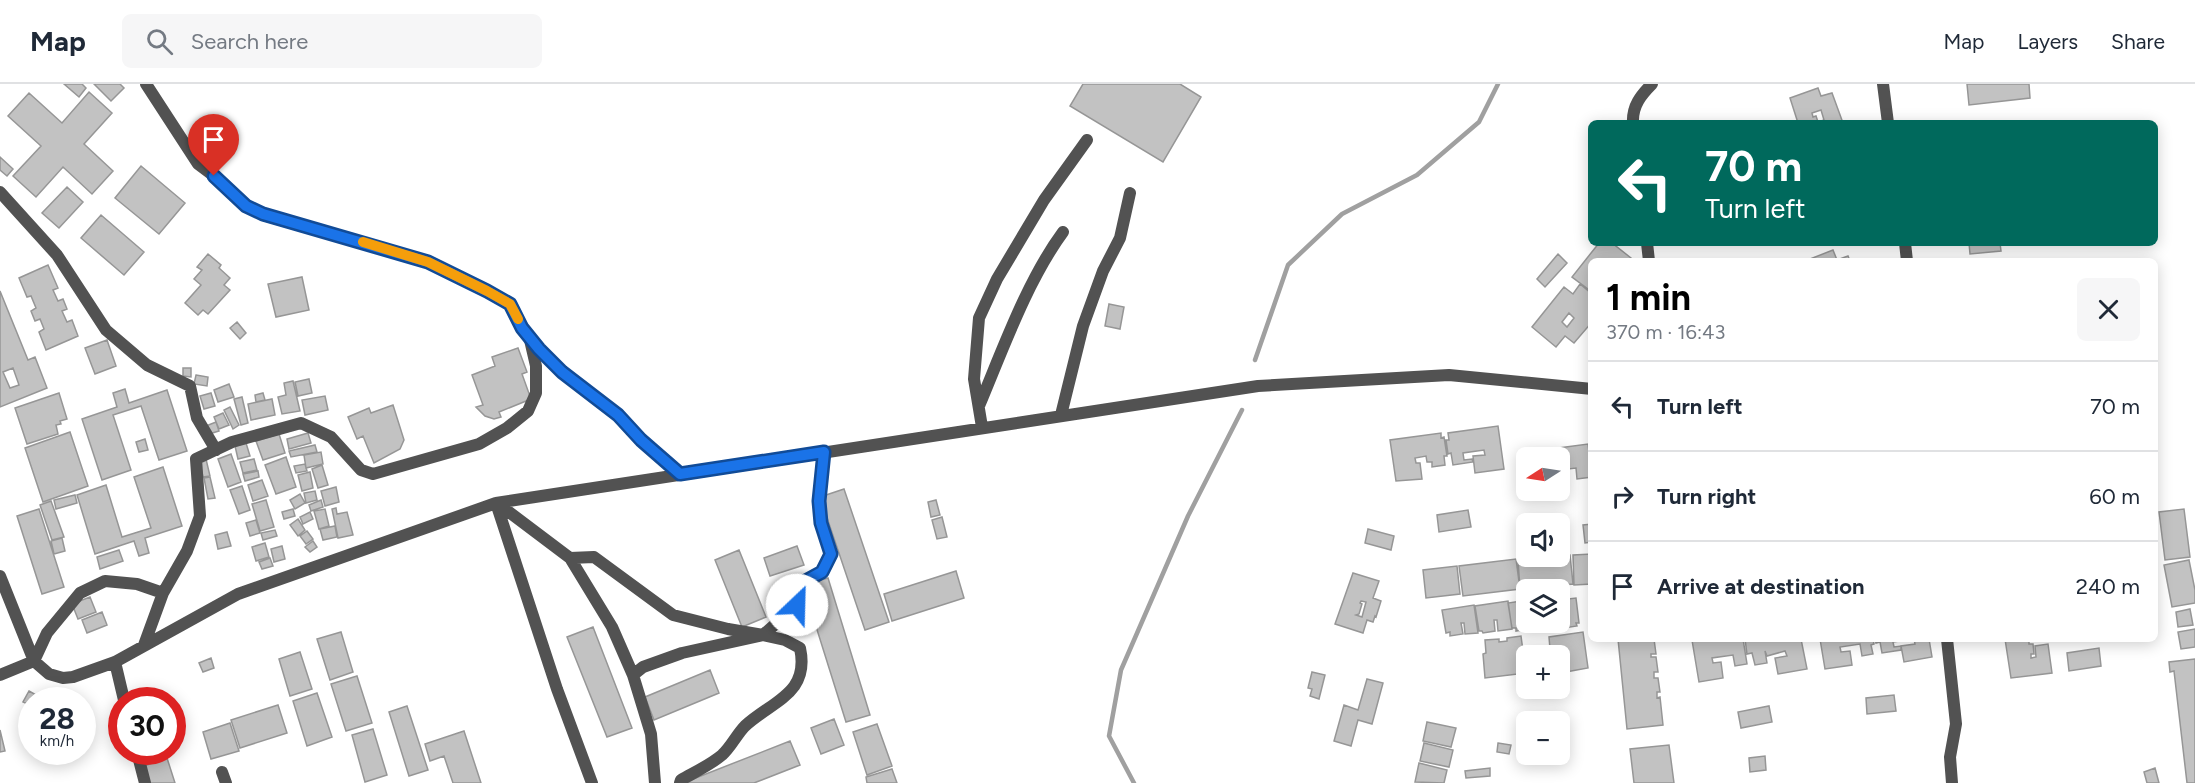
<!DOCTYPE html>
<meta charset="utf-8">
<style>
body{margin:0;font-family:Figtree,sans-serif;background:#f6f6f7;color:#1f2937;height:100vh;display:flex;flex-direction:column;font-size:22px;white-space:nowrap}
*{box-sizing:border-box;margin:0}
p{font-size:20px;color:#747a83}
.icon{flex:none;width:33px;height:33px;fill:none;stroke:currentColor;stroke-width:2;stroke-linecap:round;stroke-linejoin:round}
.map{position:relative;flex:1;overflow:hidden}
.panel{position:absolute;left:1588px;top:174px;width:570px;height:384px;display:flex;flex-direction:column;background:#fff;border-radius:9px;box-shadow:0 3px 15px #0003}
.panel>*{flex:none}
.banner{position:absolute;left:1588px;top:36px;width:570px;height:126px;border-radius:9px;box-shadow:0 3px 15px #0003;background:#00695c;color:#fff;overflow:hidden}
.needle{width:39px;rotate:258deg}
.fabs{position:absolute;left:1516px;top:363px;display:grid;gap:12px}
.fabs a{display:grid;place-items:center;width:54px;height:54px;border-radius:9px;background:#fff;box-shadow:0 3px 15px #0003;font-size:30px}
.speed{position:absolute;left:18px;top:603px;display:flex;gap:12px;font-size:30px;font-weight:700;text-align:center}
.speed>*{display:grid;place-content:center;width:78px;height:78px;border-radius:50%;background:#fff;box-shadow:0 3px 15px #0003;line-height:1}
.speed small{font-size:15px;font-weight:400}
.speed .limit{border:9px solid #d22;background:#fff;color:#111}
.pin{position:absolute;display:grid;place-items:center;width:51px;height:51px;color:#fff;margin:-62px -26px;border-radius:50% 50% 50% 0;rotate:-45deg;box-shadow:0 0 6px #0007}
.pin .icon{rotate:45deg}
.me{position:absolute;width:66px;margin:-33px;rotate:24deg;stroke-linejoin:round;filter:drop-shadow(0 0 4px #0008)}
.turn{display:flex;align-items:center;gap:21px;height:126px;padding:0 18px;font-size:27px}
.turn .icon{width:78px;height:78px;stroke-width:2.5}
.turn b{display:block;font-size:42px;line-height:51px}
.round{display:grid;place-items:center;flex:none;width:63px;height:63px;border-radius:9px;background:#f6f6f7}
.head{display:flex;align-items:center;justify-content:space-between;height:102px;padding:0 18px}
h1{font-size:36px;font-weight:700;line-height:45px;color:#000}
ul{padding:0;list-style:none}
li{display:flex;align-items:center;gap:18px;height:90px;padding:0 18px;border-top:2px solid #e0e1e3}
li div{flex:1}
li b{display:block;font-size:22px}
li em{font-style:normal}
header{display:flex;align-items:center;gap:36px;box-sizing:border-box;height:84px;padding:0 30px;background:#fff;border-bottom:2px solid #e0e1e3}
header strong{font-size:28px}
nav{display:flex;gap:33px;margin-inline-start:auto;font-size:21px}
.search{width:420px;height:54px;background:#f6f6f7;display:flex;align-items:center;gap:15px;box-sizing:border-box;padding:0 21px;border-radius:9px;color:#747a83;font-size:22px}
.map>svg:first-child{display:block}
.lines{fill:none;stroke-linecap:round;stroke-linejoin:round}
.stream{stroke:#a0a0a0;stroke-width:4.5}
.building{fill:#c2c2c2;stroke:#969696;stroke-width:1.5;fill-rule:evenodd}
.street{stroke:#525252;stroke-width:12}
.route-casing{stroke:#114b97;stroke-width:15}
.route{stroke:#1a73e8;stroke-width:10}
.slow{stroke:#f59e0b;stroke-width:10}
</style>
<header>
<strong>Map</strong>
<div class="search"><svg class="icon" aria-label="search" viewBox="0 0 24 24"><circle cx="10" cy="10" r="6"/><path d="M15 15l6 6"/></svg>Search here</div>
<nav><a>Map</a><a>Layers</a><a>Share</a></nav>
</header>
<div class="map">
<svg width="2195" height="699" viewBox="0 0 2195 699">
<rect width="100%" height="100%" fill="#fff"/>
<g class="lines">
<!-- stream -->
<path class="stream" d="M1255,276L1288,181L1342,130L1417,91L1479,38L1498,0
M1134,699L1109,652L1121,586L1188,432L1242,326"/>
</g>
<!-- building -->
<path class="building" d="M64,0H82L86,4L79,13Z
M94,0H120L124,4L111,17Z
M1083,0H1180L1201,13L1163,78L1070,22Z
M1967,0H2029L2030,14L1969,21Z
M1818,4L1821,12L1832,9L1843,39H1798L1790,14ZM1821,26L1824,36L1818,38L1816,32L1813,33L1812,29Z
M89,8L112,29L84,60L113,87L92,110L63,83L36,113L13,92L41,62L8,32L29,9L62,39Z
M0,73L13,85L7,92L0,86Z
M141,82L185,119L159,150L115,114Z
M67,103L83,118L59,144L42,129Z
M101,131L144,168L124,191L81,154Z
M1599,159H1612L1631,174L1628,177H1592V208L1572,193Z
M1969,159H2000L2001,167L1970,170Z
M1833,166L1837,176L1848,172L1850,177H1805Z
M208,170L221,181L219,184L230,194L224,201L230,206L208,230L203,226L198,231L185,219L201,201L194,195L202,186L197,183Z
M1558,170L1567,179L1545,203L1537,195Z
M48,181L58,204L53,206L58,217L63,215L67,225L62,227L67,238L72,236L78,252L46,266L39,248L44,245L40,235L35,237L31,227L36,224L31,212L27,213L19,194Z
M302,193L309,226L276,233L268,200Z
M1580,200L1592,210V238L1574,259L1565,252L1556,263L1532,243L1564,203L1573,210ZM1569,229L1574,234L1567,243L1562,238Z
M0,207L28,276L35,273L47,304L0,323ZM13,284L19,301L10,304L3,288Z
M1109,220L1124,223L1120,245L1105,242Z
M237,238L246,249L240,255L230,244Z
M107,256L116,282L95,290L85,264Z
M518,264L527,288L522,290L531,315L499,328L501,333L494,335L485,332L476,323L483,321L472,291L495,282L492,273Z
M183,284H191V293L183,292Z
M196,291L208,293L207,302L194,300Z
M309,295L312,309L298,312L295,298Z
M293,297L300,327L282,330L278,313L286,311L284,299Z
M229,300L234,313L218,318L214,306Z
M125,305L129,319L167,306L187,367L159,376L141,322L113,331L131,386L102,396L82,335L117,323L113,309Z
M59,309L67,335L60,337L61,340L56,341L58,350L27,360L15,324Z
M211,309L215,322L204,325L200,312Z
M263,309L265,316L256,318L255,311Z
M325,312L328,326L305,331L302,316Z
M242,313L248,339L241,341L234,315Z
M272,315L275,331L251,336L248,320Z
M393,321L404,356L400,365L374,379L363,352L357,355L348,333L369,324L371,329Z
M230,323L239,341L233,345L224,326Z
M223,329L229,341L219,345L214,333Z
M216,338L219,347L209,350L206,342Z
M1498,342L1504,385L1475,389L1473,372L1485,371L1484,366L1463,369L1464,376L1472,375L1473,378L1453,381L1451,369L1448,370L1446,356H1449L1448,349Z
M70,348L88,402L43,418L25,364Z
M308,349L311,359L289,365L287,355Z
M1441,349V354L1444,353L1447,372H1444L1445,381L1432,383V378H1427L1426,372L1415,374L1416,379H1420L1422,395L1396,397L1390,356Z
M279,350L285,369L263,376L256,357Z
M145,355L148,366L139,368L136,358Z
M246,359L250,372L238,375L235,362Z
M1588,360L1592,393L1577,395L1576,384L1560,386V374H1537L1536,367Z
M315,361L317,368L291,373L289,367Z
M321,368L323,380L306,384L304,371Z
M231,370L241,398L228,403L218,375Z
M286,373L296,403L276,410L265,381Z
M206,375L210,392L203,393L199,376Z
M254,375L257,386L243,389L240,378Z
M305,380L307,387L296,389L294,382Z
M322,381L328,401L318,404L312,385Z
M163,383L182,442L145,454L149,469L139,472L134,457L95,470L77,411L106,401L122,453L151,444L134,393Z
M258,387L259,393L245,397L243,390Z
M310,388L313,404L302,407L298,391Z
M1567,388L1569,405L1560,406V389Z
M210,393L215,414L208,415L204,394Z
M262,396L268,412L253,417L248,401Z
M242,402L250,426L239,430L230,406Z
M336,403L339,418L325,422L321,407Z
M844,405L889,538L865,546L820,413Z
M315,407L317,416L306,419L304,409Z
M300,410L305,419L295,425L290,416Z
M75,411L77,419L56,425L54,416Z
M266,416L274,443L260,447L252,420Z
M321,416L323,423L311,427L309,421Z
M936,416L940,431L931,433L928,418Z
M51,417L64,453L52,456L40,421Z
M336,424L337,430L347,428L353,451L338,454L332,425Z
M39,425L64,503L42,510L17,432Z
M293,425L295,432L284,435L282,428Z
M325,425L329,442L319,445L314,427Z
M2184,425L2190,473L2165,476L2159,428Z
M1468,426L1471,443L1439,448L1437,431Z
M310,428L313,435L303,440L300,433Z
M942,433L947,453L937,455L932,436Z
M298,435L305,446L298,452L290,441Z
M256,436L260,449L250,452L246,439Z
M1592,440V458L1585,459L1583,441Z
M335,442L337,453L323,456L320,445Z
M1368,445L1394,452L1391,466L1365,459Z
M275,446L277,452L263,456L261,449Z
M307,447L313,455L306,460L300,452Z
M227,448L231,462L218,465L215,451Z
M62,454L65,467L54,470L51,457Z
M313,457L317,463L310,468L305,463Z
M265,459L269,473L256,477L252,463Z
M282,462L285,475L274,478L271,465Z
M797,462L804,481L770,492L764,474Z
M119,466L123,477L100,485L97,473Z
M739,466L766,533L742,543L715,476Z
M1592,470V500L1574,501L1573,471Z
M1570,471L1573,500L1520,505L1518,476Z
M270,474L273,482L262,485L259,478Z
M1516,475L1520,505L1463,512L1459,482Z
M2189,476L2195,506V519L2172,523L2164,481Z
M1457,482L1460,510L1426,514L1423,486Z
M956,487L964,514L892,537L884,510Z
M1353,489L1379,497L1373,514L1381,517L1376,533L1375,532L1373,538L1367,536L1363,549L1335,540ZM1361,517L1366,518L1362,533L1356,531L1359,530L1362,520L1360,519Z
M828,494L870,631L846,638L803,501Z
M90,513L96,528L78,535L72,520Z
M1576,514L1579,539H1576L1577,542L1564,544L1563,531H1561L1562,543L1550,545L1549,541L1545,542V538H1560V516Z
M1527,516L1528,545L1516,547V544H1512L1508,519Z
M1508,517L1512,545L1498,547L1497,536H1494L1495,547L1483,549L1482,547H1479L1475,522Z
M1474,521L1478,549L1465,550L1464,539H1461L1463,550L1450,552V548L1446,549L1442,526Z
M2190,525L2193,541L2178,543L2176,528Z
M102,528L107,541L87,549L82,536Z
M1530,538H1544L1545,543L1531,546Z
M593,543L632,644L607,653L567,553Z
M2195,545V563L2181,565L2178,548Z
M341,548L353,588L330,596L317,555Z
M1583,548L1588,584L1560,589V572H1546V565H1550L1549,553Z
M1521,552L1526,589L1485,594L1483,570L1486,569L1485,556L1499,555V558L1507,557V554Z
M1618,555H1654L1656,570H1651V573H1656L1658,588H1654V594H1658L1660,608H1657V614L1660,613L1663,641L1627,645Z
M1698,555H1743L1747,580L1735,582L1733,571L1712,574L1713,579L1721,578L1723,594L1699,598L1692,556Z
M1745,555H1801L1807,585L1778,590L1775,574L1787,572L1785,567L1767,572L1765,567L1767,579L1755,581L1752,569L1747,570Z
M1820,555H1873L1874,560L1871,561L1873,570L1862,572L1860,560L1840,563L1841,568L1850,567L1852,581L1825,585Z
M1875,555H1912L1893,558L1894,563L1901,562V566L1882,569L1880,558L1876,559Z
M1914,555H1929L1932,573L1904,578L1901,562L1915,560Z
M2005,555H2029V560H2033L2034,570H2031V574L2036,573L2035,562L2048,560L2052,589L2011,594Z
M2099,564L2101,582L2069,587L2067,569Z
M300,568L312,605L290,612L279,575Z
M211,574L214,584L203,588L199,579Z
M2195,575V699H2187L2174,587L2170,588L2169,578Z
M710,586L719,609L654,636L645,613Z
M1312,588L1325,591L1319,615L1310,612L1312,605L1308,604Z
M357,592L372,639L346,647L331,600Z
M1367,595L1383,599L1372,640L1358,636L1351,662L1334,657L1344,621L1358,626Z
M29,607L38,612L36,616H32V622L23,618Z
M317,609L332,653L307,662L293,617Z
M1894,611L1896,627L1867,630L1866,614Z
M278,621L287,649L240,664L231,636Z
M407,622L428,686L409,692L389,628Z
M1769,622L1772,638L1741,644L1738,628Z
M834,635L844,661L821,670L811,644Z
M1427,638L1456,644L1451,663L1423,657Z
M230,639L239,667L211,675L203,648Z
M877,640L892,682L867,691L853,648Z
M373,645L387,691L365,698L352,651Z
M0,646L5,667L0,668Z
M464,647L481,699H453L444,672L430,677L425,660Z
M790,657L800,681L754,699H688V697Z
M1424,659L1453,666L1449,683L1420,677Z
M1498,659L1511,661L1509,670L1497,668Z
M1669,661L1674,699H1634L1630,665Z
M1765,672L1766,686L1750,688L1749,674Z
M167,674L175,699H150L144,682Z
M1419,679L1447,686L1444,699L1415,698Z
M1490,684V692L1466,694L1465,687Z
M2155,684L2159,699H2147L2144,688Z
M892,685L897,699H867L866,693Z"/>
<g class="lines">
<!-- street -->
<path class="street" d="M146,0L198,80L214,92L246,121L263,131L428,178L487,207L510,220L522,244L539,265L562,288L618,331L641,356L680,390
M1883,0L1888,39
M1633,39C1632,22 1641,11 1652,0
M0,108L57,171L106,246L147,281L190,302L197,334L216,366
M1647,159L1649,177
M1905,159L1907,177
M979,322C1003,265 1027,197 1063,148
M1061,331L1083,242L1103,187L1120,154L1130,109
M982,343L974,295L979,234L997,195L1044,116L1087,56
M496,419L1258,302L1449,291L1592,305
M497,419L570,474L612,543L633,591L651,650L655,699
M570,474L594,473L673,531L728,545L763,551L797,521L800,500L822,488L831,470L821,439L819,417L824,368
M0,492L34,577L49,590L63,594L73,593L115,578L238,510L496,419L557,605L592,699
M1947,555L1956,640L1950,673L1952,699
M144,561L163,509L187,467L200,432L196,375L232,358L301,339L331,353L361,386L373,390L479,360L507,344L528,327L536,309V282L530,256
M115,578L124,616
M0,591L34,577L47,549L80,509L105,497L137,500L163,509
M633,591L643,583L682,569L763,551L785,556L800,564C810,610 772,617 745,642C737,650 731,663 722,671C710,681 695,688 681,696L680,699
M137,668L145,699
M222,688L226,699"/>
</g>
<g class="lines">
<defs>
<path id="route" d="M214,92L246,122L263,130L428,178L487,207L510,220L522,244L539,265L562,288L618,331L641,356L680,390L824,368L819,417L821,439L831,470L822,488L800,500L797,521"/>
</defs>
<!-- route casing -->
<use href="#route" class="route-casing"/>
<!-- route -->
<use href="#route" class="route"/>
<!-- slow -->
<path class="slow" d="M363,158L428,178L487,207L510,220L518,235"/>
</g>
</svg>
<div class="fabs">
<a><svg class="needle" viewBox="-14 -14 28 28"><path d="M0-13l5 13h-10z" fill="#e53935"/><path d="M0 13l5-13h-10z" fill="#747a83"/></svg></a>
<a><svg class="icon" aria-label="sound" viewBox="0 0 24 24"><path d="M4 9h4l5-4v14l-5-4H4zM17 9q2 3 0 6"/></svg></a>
<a><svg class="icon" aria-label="layers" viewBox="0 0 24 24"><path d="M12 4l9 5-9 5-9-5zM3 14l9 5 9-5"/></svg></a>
<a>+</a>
<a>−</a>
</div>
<div class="speed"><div>28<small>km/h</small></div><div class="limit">30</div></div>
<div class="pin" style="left:214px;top:92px;background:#d93025"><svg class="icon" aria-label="arrive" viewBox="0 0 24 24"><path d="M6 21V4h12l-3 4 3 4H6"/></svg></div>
<svg class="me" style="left:797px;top:521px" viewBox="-20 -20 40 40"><circle r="19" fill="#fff"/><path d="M0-13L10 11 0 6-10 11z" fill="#1a73e8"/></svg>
<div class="banner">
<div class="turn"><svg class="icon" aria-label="left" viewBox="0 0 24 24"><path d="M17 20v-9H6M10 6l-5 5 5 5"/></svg><div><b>70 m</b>Turn left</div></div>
</div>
<section class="panel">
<div class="head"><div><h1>1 min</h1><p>370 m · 16:43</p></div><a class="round"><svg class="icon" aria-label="close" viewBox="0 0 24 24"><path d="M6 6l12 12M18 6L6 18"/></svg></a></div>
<ul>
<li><svg class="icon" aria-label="left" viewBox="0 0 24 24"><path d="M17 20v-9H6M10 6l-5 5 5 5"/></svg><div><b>Turn left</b></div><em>70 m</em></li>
<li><svg class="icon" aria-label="right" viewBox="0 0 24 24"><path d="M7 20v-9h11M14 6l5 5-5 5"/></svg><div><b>Turn right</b></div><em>60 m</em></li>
<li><svg class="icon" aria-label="arrive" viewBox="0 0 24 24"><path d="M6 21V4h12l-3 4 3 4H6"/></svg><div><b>Arrive at destination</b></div><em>240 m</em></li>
</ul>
</section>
</div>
